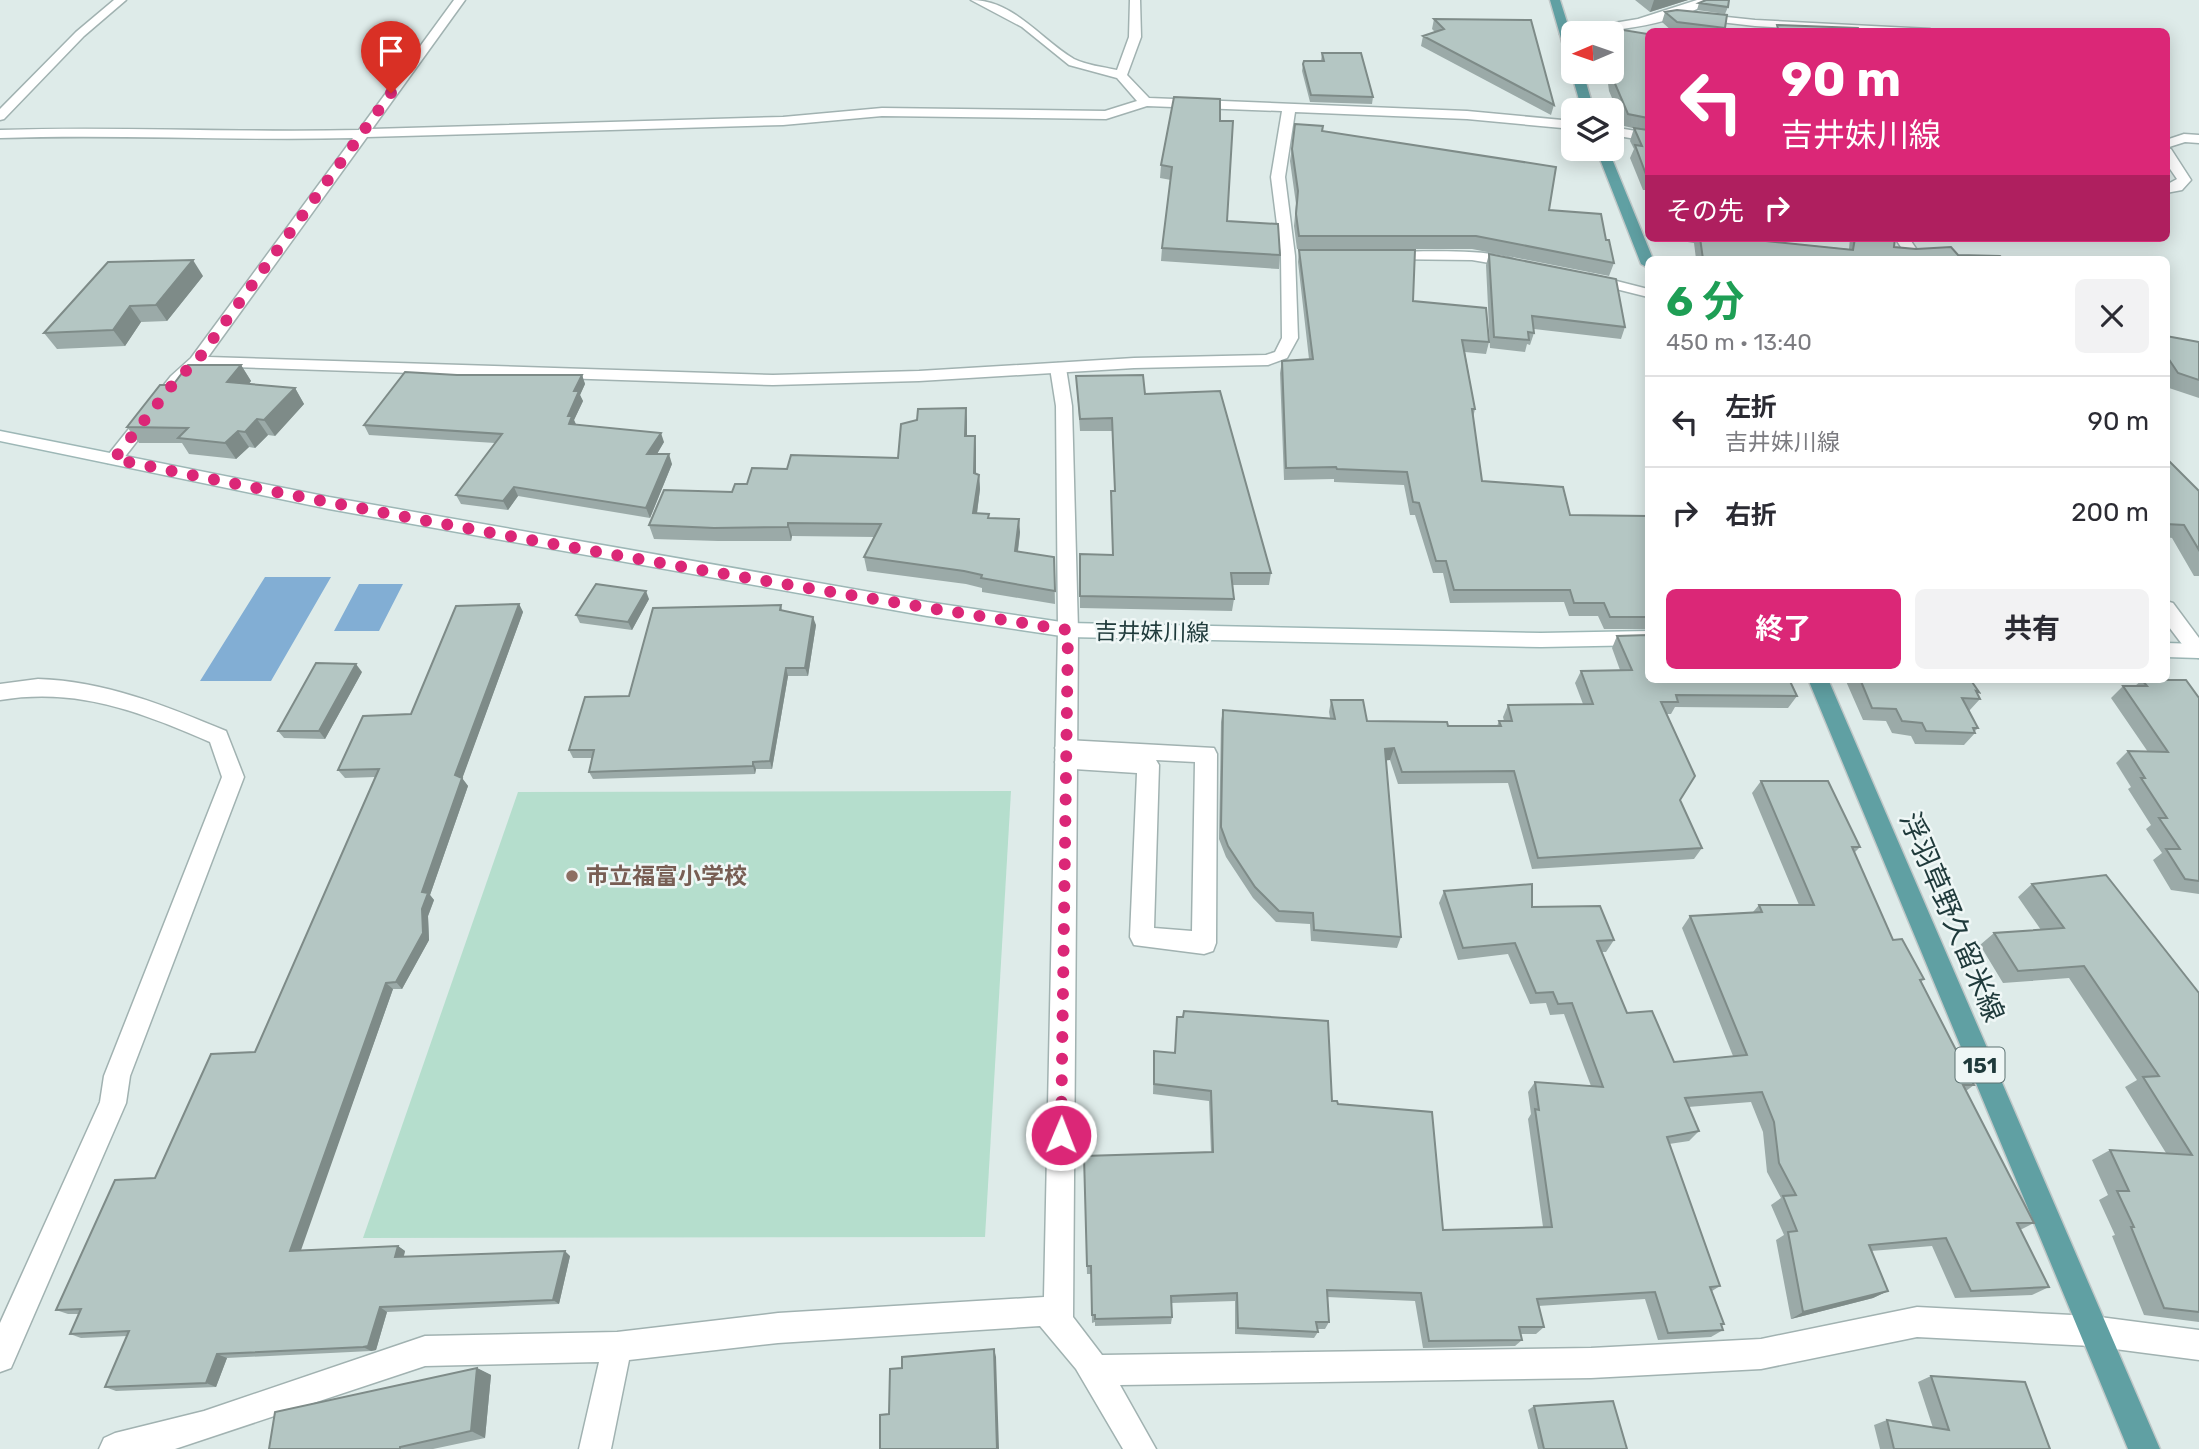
<!DOCTYPE html>
<html lang="ja">
<meta charset="utf-8">
<style>
body{margin:0;font-family:Rubik,"Noto Sans JP",sans-serif;background:#f2f2f3;color:#2b2b33;height:100vh;display:flex;flex-direction:column;font-size:26px;white-space:nowrap}
*{box-sizing:border-box;margin:0}
p{font-size:23px;color:#7c7c81}
.icon{flex:none;width:38px;height:38px;fill:none;stroke:currentColor;stroke-width:2;stroke-linecap:round;stroke-linejoin:round}
.map{position:relative;flex:1;overflow:hidden}
.side{position:absolute;left:1645px;top:256px;width:525px;height:427px;display:flex;flex-direction:column;background:#fff;border-radius:10px;box-shadow:0 4px 18px #0003}
.side>*{flex:none}
.banner{position:absolute;left:1645px;top:28px;width:525px;height:214px;border-radius:10px;box-shadow:0 4px 18px #0003;background:#db2777;color:#fff;overflow:hidden}
.needle{width:46px;rotate:268deg}
.tools{position:absolute;left:1561px;top:21px;display:grid;gap:14px}
.tools a{display:grid;place-items:center;width:63px;height:63px;border-radius:10px;background:#fff;box-shadow:0 4px 18px #0003;font-size:35px}
.pin{position:absolute;display:grid;place-items:center;width:60px;height:60px;color:#fff;margin:-72px -30px;border-radius:50% 50% 50% 0;rotate:-45deg;box-shadow:0 0 7px #0007}
.pin .icon{rotate:45deg}
.me{position:absolute;width:77px;margin:-38px;rotate:1deg;stroke-linejoin:round;filter:drop-shadow(0 0 5px #0008)}
.turn{display:flex;align-items:center;gap:24px;height:147px;padding:0 21px;font-size:32px}
.turn .icon{width:91px;height:91px;stroke-width:2.5}
.turn b{display:block;font-size:49px;line-height:60px}
.then{display:flex;align-items:center;height:66px;padding:0 21px;background:#0003;gap:14px;font-size:26px}
.round{display:grid;place-items:center;flex:none;width:74px;height:74px;border-radius:10px;background:#f2f2f3}
.head{display:flex;align-items:center;justify-content:space-between;height:119px;padding:0 21px}
h1{font-size:42px;font-weight:700;line-height:52px;color:#1e9e55}
.cta{display:flex;gap:14px;margin-top:auto;padding:14px 21px}
.cta a{flex:1;height:80px;border-radius:10px;background:#db2777;color:#fff;font-size:28px;font-weight:700;line-height:80px;text-align:center}
.cta a+a{background:#f2f2f3;color:#2b2b33}
ul{padding:0;list-style:none}
li{display:flex;align-items:center;gap:21px;height:91px;padding:0 21px;border-top:2px solid #e1e1e2}
li div{flex:1}
li b{display:block;font-size:26px}
li em{font-style:normal}
.map>svg:first-child{display:block}
.green{fill:#b5decd}
.water{fill:#82aed4}
.lines{fill:none;stroke-linecap:round;stroke-linejoin:round}
.service-casing{stroke:#a1b2b1;stroke-width:3}
.minor-casing{stroke:#a1b2b1;stroke-width:3}
.secondary-casing{stroke:#9db7b6;stroke-width:3}
.primary-casing{stroke:#c0c8c8;stroke-width:3}
.service{fill:#fff;fill-rule:evenodd}
.minor{fill:#fff;fill-rule:evenodd}
.secondary{fill:#fff;fill-rule:evenodd}
.primary{fill:#60a0a3;fill-rule:evenodd}
.wall{fill:#9baaa8}
.shaded-wall{fill:#7e8b88}
.building{fill:#b4c6c3;stroke:#7e8b88;stroke-width:2}
.route{stroke:#db2777;stroke-width:12;stroke-dasharray:0 21.6}
.education-dot{fill:#8d6e63;stroke:#eff7f6;stroke-width:2.5}
.labels{text-anchor:middle;dominant-baseline:central;stroke-width:5;stroke-linejoin:round;paint-order:stroke}
.shield{fill:#eff7f6;stroke:#5d7373;stroke-width:2}
.shield-label{font-size:21px;font-weight:bold;fill:#1f3a3b}
.street-label{font-size:23px;fill:#1f3a3b;stroke:#eff7f6}
.education-label{font-size:23px;font-weight:bold;fill:#785e54;stroke:#eff7f6;text-anchor:start}
.near-street-label{font-size:28px;fill:#1f3a3b;stroke:#eff7f6}
</style>
<div class="map">
<svg width="2199" height="1449" viewBox="0 0 2199 1449">
<rect width="100%" height="100%" fill="#deebe9"/>
<!-- green -->
<path class="green" d="M1011,791L985,1237L363,1238L518,792Z"/>
<!-- water -->
<path class="water" d="M265,577H331L271,681H200Z
M359,584H403L379,631H334Z"/>
<g class="lines">
<defs>
<path id="service" d="M1388,252C1415,252 1502,247 1520,263L1513,267L1472,260L1383,259L1381,256Z
M1589,274L1648,289V297L1584,281L1582,278Z
M1058,363L1066,368L1072,406L1078,630L1075,635H1061L1058,630L1056,406L1050,368Z
M1066,740L1214,748L1217,754L1216,943L1213,951L1204,954L1134,945L1130,937L1137,773L1058,768L1055,762L1061,755L1055,748L1058,742ZM1156,760L1195,762L1192,931L1154,928L1159,765Z"/>
<path id="minor" d="M114,0H126L84,36L4,119L0,120V109L76,32Z
M454,0H465L372,129L783,117L882,108L1105,111L1137,101L1117,78L1069,65L1022,27L971,0C1014,0 1040,39 1074,59C1086,65 1103,67 1117,70L1129,37L1130,0H1140L1141,37L1127,75L1149,98L1467,111L1573,121V129L1467,119L1295,112L1285,177L1295,256L1298,338L1287,358L1268,365L1134,368L919,381L773,385L201,366L183,382L120,463H108L105,459L108,455L171,376L191,358L353,138C235,141 118,134 0,138V130C120,126 239,133 359,130ZM1147,106L1282,111L1271,177L1281,256L1282,338L1275,352L1266,355L1134,358L919,371L773,375L208,357L367,137L783,125L882,116L1106,119Z
M1697,0H1711C1685,23 1608,33 1573,33V37H1566L1560,34L1566,31L1638,19Z
M1698,14L1755,20L1930,29L1935,32H1855L1755,26L1694,19L1692,17Z
M1612,127L1648,133V141L1612,135Z
M2184,134L2199,135V143L2185,142L2166,148V140Z
M2166,148L2171,149L2191,180L2182,190L2166,193V185L2177,179L2166,163Z
M1895,238H1909L1923,259H1909Z
M2166,601L2173,603L2199,638V658L2191,656L2166,623Z
M1068,623L1075,625L1078,630L1073,1317L1102,1355L1591,1348L1761,1339L1917,1307L2092,1316L2199,1330V1360L2092,1346L1917,1337L1761,1369L1591,1378L1120,1385L1156,1449H1123L1076,1369L1040,1326L778,1343L629,1360L611,1449H579L599,1362L425,1366L175,1449H99L104,1438L115,1433L204,1411L425,1336L617,1332L778,1313L1044,1297L1058,630L1061,625Z
M38,679C105,681 166,706 226,731L244,777L130,1076L126,1103L11,1368L0,1372V1323L100,1102L104,1076L222,777L210,742C140,712 78,687 0,700V684Z"/>
<path id="secondary" d="M0,431L329,497L927,602L1068,623L1541,633L1648,631V645L1541,647L1068,637L927,616L329,509L0,441Z
M2166,643L2199,644V658L2166,657Z"/>
<path id="primary" d="M1550,0H1560L1573,41V62L1567,59Z
M1573,69V72H1583L1594,110H1582L1571,72Z
M1596,149H1608L1653,259H1648V268L1641,264Z
M1808,679H1828L2160,1449H2128Z"/>
</defs>
<!-- service casing -->
<use href="#service" class="service-casing"/>
<!-- minor casing -->
<use href="#minor" class="minor-casing"/>
<!-- secondary casing -->
<use href="#secondary" class="secondary-casing"/>
<!-- primary casing -->
<use href="#primary" class="primary-casing"/>
<!-- service -->
<use href="#service" class="service"/>
<!-- minor -->
<use href="#minor" class="minor"/>
<!-- secondary -->
<use href="#secondary" class="secondary"/>
<!-- primary -->
<use href="#primary" class="primary"/>
</g>
<!-- wall -->
<path class="wall" d="M1635,0H1688L1650,12Z
M1699,3L1728,7L1725,14L1697,10Z
M1665,12L1725,28L1724,32H1673L1662,22Z
M1434,19L1554,105L1551,115L1421,46L1423,36L1435,32L1432,29Z
M1586,24L1648,34V190H1643L1630,158L1634,149L1630,141L1634,128L1637,129L1624,126L1609,91L1607,76H1599L1597,72H1612V33H1583Z
M1322,53L1373,97L1372,104L1310,102L1302,71L1303,64L1321,61Z
M1220,121L1227,221L1280,255L1279,269L1161,261L1162,248L1171,180L1160,178L1161,165Z
M1295,124L1322,131L1549,210L1606,240L1614,263L1609,276L1472,249H1297L1294,226L1296,204L1290,161Z
M1662,238H1737L1849,249L1850,238H1895L1894,247L1958,255L2003,259H1696L1694,243Z
M1299,250L1413,301L1489,342L1486,354L1465,352L1475,409L1473,418L1482,481L1570,515L1648,516V629H1604L1598,616H1569L1564,602L1450,603L1443,573H1433L1415,515H1410L1404,485L1334,482V479L1284,480L1280,373L1282,361L1309,359L1298,262Z
M1489,254L1625,327L1621,339L1534,329V333L1530,345L1527,344L1525,352L1490,348L1486,265Z
M203,276L167,321L141,322L125,346L57,349L44,333Z
M2166,336L2199,342V398L2166,387Z
M241,365L251,381L249,384L295,388L304,404L275,436L268,435L255,448L249,447L236,459L189,454L182,443H139L127,427L173,385Z
M457,375H582L585,384L580,395L583,401L574,420L576,424L664,442L657,454L672,464L650,518L518,496L508,510L461,504L456,495L495,443L369,435L364,425Z
M1076,376L1145,394L1271,573L1269,585H1232L1234,599L1232,611L1080,608V554L1113,555L1115,491L1112,431H1080Z
M966,408L967,421V436H975L976,449V474L979,475L980,489L977,514L1020,532L1018,552L1054,557L1055,604L982,592V588L966,584L867,571L864,557L875,537L792,536L791,541H718L654,539L649,525L732,492L747,484L787,469L898,458Z
M2166,458L2199,491V576H2194L2172,538L2166,537Z
M649,599L632,630L580,623L576,615Z
M519,604L523,612L462,778L468,786L430,895L434,900L428,916L429,940L402,989H393L300,1250L398,1246L405,1251L404,1256H570L559,1304L387,1312L376,1350L371,1351L227,1358L216,1387L116,1391L105,1387L127,1336L81,1338L70,1334L79,1314H68L56,1310L155,1178L255,1052L375,777L345,778L338,770L411,714Z
M781,605L782,610L816,625L808,676H788L772,769H756L755,774L593,779L589,772L592,758H573L569,750L629,696Z
M1617,636L1797,696L1788,708L1675,707L1671,714H1666L1680,800L1702,848L1694,859L1532,869L1508,783L1398,784L1390,760H1386L1401,937L1397,948L1311,941L1310,924L1276,922L1253,898L1226,857L1219,839L1221,722L1223,710L1330,718L1329,712L1331,700L1367,721L1448,726H1497L1499,721H1504L1503,717L1508,705L1583,704L1575,683L1581,671L1620,670L1612,648Z
M362,672L325,739L284,738L278,731Z
M1845,679H1970L1979,692L1977,693L1980,699L1969,711L1978,728L1975,731V733L1964,745L1915,744L1911,736L1892,733L1886,721L1863,720Z
M2142,680L2199,698V894L2171,890L2153,860L2162,853L2146,829L2151,825L2128,789L2131,787L2116,763L2128,751L2148,752L2111,698L2123,686H2135Z
M1761,781L1860,847L1854,853L1893,940L1924,979L1921,981L1974,1085L1966,1091L2034,1223L2020,1230L2049,1287L2032,1295L1955,1298L1932,1246L1871,1251L1888,1291L1873,1298L1791,1319L1776,1240L1784,1235L1771,1205L1781,1198L1767,1172L1763,1132L1751,1102L1688,1107L1699,1131L1689,1141L1669,1144L1720,1286L1712,1291L1724,1324L1721,1326L1723,1330L1711,1337L1658,1340L1645,1299L1538,1306L1544,1327L1536,1334H1521L1522,1340L1515,1346L1423,1348L1415,1301L1327,1297L1329,1322L1325,1329H1317L1318,1332L1314,1338L1235,1334V1301L1171,1303L1172,1317L1171,1324L1095,1326V1322L1092,1323L1091,1274H1087L1084,1156L1211,1152L1209,1101L1153,1094L1154,1051L1175,1053L1177,1017L1338,1104L1443,1230L1543,1227L1528,1119L1531,1114L1528,1092L1535,1082L1591,1086L1564,1014L1550,1015L1546,1003L1530,1004L1508,954L1458,960L1439,903L1444,891L1532,907L1614,940L1606,952H1602L1627,1013L1674,1062L1733,1056L1682,928L1690,916L1753,912L1759,905H1799L1752,793Z
M2032,884L2199,993V1322L2144,1315L2112,1236L2115,1235L2099,1200L2108,1195L2092,1160L2110,1150L2166,1153L2125,1087L2137,1080L2069,978L2003,983L1980,945L1994,933L2041,930L2018,897Z
M477,1368L491,1375L485,1438L433,1449H269Z
M1931,1376L2050,1449H1880L1874,1425L1887,1420L1933,1428L1918,1382Z
M1534,1406L1627,1449H1538L1528,1410Z"/>
<!-- shaded-wall -->
<path class="shaded-wall" d="M1654,0H1688L1650,12Z
M193,260L203,276L167,321L156,305Z
M130,306L141,322L125,346L113,330Z
M241,365L251,381L237,398L227,382Z
M582,375L585,384L580,395L583,401L574,420L576,425L569,424L568,416L574,391Z
M295,388L304,404L275,436L264,420Z
M966,408L967,421V450L965,436Z
M257,419L268,435L255,448L245,432Z
M238,431L249,447L236,459L225,443Z
M661,433L664,442L651,464L647,454Z
M975,436L976,449V487L974,473Z
M669,454L672,464L650,518L646,508Z
M979,475L980,489L975,527L973,513Z
M514,487L518,496L508,510L503,501Z
M1019,519L1020,532L1016,565L1015,551Z
M788,523L792,536L791,541L788,527Z
M646,591L649,599L632,630L628,622Z
M519,604L523,612L461,782L455,775Z
M813,617L816,625L808,676L805,668Z
M356,664L362,672L325,739L319,731Z
M786,668L788,676L772,769L770,761Z
M1394,748L1390,760L1382,761L1385,749Z
M753,762L756,769L755,774L753,766Z
M462,778L468,786L430,895L434,900L428,916L429,940L402,989L396,982L422,892Z
M386,983L393,989L299,1256L290,1251Z
M398,1246L405,1251L402,1262L395,1257Z
M565,1251L570,1256L559,1304L553,1300Z
M1888,1291L1873,1298L1791,1319L1803,1312Z
M380,1307L387,1312L376,1350L371,1351L363,1347Z
M994,1349L996,1357L999,1449H997Z
M217,1354L227,1358L216,1387L206,1383Z
M477,1368L491,1375L485,1438L471,1431Z"/>
<!-- building -->
<path class="building" d="M1706,0H1729L1728,7L1699,3Z
M1677,10L1727,15L1725,28L1677,22L1665,12Z
M1434,19L1531,20L1554,105L1423,36L1444,29Z
M1586,24L1648,34V118L1628,114L1613,79L1612,72V33H1590Z
M1777,25L1858,28L1860,32H1779Z
M1322,53H1361L1373,97L1311,95L1303,64L1304,61H1324Z
M1174,97L1220,99V121H1233L1227,221L1278,224L1280,255L1162,248L1172,167L1161,165Z
M1295,124L1323,126L1322,131L1556,167L1549,210L1601,214L1606,240H1609L1614,263L1476,236H1299L1296,214L1298,191L1292,149Z
M1634,128L1648,130V177H1647L1635,145L1642,146Z
M1700,238H1737L1853,250L1855,238H1895L1894,247L1916,249L1951,247L1958,255L2000,256L2003,259H1703Z
M1299,250H1415L1413,301L1486,308L1489,342L1462,340L1475,409H1472L1482,481L1563,487L1570,515L1648,516V617H1610L1604,603H1574L1570,590H1454L1446,561H1436L1419,503L1413,502L1407,472L1337,469L1336,467L1286,468L1282,361L1313,359Z
M1489,254L1616,279L1625,327L1532,316L1534,333L1528,332L1529,340L1494,337Z
M193,260L156,305L130,306L113,330L44,333L108,262Z
M2166,336L2199,342V380L2178,373L2166,355Z
M188,365H241L227,382L295,388L264,420L257,419L245,432L238,431L225,443L178,438L188,428L127,427L160,385H173Z
M405,372L457,375H582L574,391H579L568,416H572L569,424L661,433L647,454H669L646,508L514,487L503,501L456,495L502,434L364,425Z
M1143,375L1145,394L1220,391L1271,573H1231L1234,599L1080,596V554L1113,555L1111,491H1115L1112,418L1080,419L1076,376Z
M966,408L965,436H975L974,473L979,475L973,513L989,514L988,518L1019,519L1015,551L1054,557L1055,591L981,578L982,575L964,571L864,557L881,524L788,523V527L714,528L649,525L664,490L732,492L735,484H747L752,468L787,469L791,455L898,458L901,424L917,420L918,409Z
M2166,458L2199,491V550L2184,525L2166,524Z
M596,584L646,591L628,622L576,615Z
M519,604L455,775L462,778L422,892L428,893L422,909L423,933L396,982L386,983L290,1251L398,1246L395,1257L565,1251L553,1300L380,1307L368,1346L363,1347L217,1354L206,1383L105,1387L129,1331L70,1334L81,1309L56,1310L115,1180L155,1178L211,1054L255,1052L379,769L338,770L363,716L411,714L456,606Z
M781,605L780,610L813,617L805,668H786L770,761L753,762V766L589,772L594,750H569L585,697L629,696L653,608Z
M1648,635V679H1789L1797,696L1676,695L1678,702H1661L1695,776L1680,800L1702,848L1538,858L1514,771L1402,772L1394,748L1385,749L1401,937L1314,930L1313,913L1279,911L1255,887L1228,846L1221,827L1223,710L1335,719L1331,700H1363L1367,721L1447,722L1448,726H1501L1499,721H1512L1508,705L1593,704L1581,671L1632,670L1617,636Z
M316,663L356,664L319,731H278Z
M1860,679H1970L1979,692L1976,691L1980,699L1962,698L1978,728H1973L1975,733L1926,731L1922,723L1902,721L1896,709L1872,708Z
M2142,680H2186L2199,698V881L2185,879L2166,849H2180L2159,818H2167L2141,778H2145L2128,751L2168,752L2123,686H2147Z
M1761,781H1828L1860,847H1852L1893,940L1902,939L1924,979L1920,980L1974,1085H1963L2034,1223H2017L2049,1287L1971,1291L1946,1238L1869,1245L1888,1291L1803,1312L1788,1232L1797,1231L1783,1196L1796,1195L1779,1163L1774,1122L1762,1092L1685,1098L1699,1131L1667,1137L1720,1286L1710,1287L1724,1324H1721L1723,1330L1668,1333L1655,1292L1537,1299L1544,1327H1519L1522,1340L1429,1341L1421,1293L1327,1290L1329,1322H1316L1318,1332L1238,1328L1237,1293L1171,1296L1172,1317L1095,1319V1315H1092L1091,1266H1087L1084,1156L1213,1152L1211,1091L1154,1084V1051L1175,1053L1177,1017H1183L1184,1011L1328,1021L1332,1101H1337L1338,1104L1432,1112L1443,1230L1552,1227L1535,1109L1539,1110L1535,1082L1603,1087L1572,1003L1558,1004L1553,992L1536,993L1515,943L1463,948L1444,891L1532,884V907L1600,906L1614,940L1597,941L1627,1013L1652,1011L1674,1062L1747,1055L1690,916L1762,912L1759,905H1814Z
M2106,875L2199,993V1312L2164,1308L2131,1227H2134L2117,1191H2129L2110,1150L2192,1155L2143,1077L2159,1076L2084,966L2018,971L1994,933L2064,928L2032,884Z
M994,1349L997,1449H880V1415L889,1414L890,1369L902,1368V1357Z
M477,1368L471,1431L400,1447V1449H269L275,1412Z
M1931,1376L2025,1382L2050,1449H1894L1887,1420L1949,1430Z
M1613,1401L1627,1449H1544L1534,1406Z"/>
<g class="lines">
<!-- route -->
<path class="route" d="M391,93L197,361L177,379L114,459C430,525 749,580 1068,630L1061,1135"/>
</g>
<!-- markers -->
<circle class="education-dot" cx="572" cy="876" r="7"/>
<g class="labels">
<!-- shield labels -->
<rect class="shield" x="1955.5" y="1047.5" width="49" height="35" rx="5"/>
<g class="shield-label">
<text x="1980" y="1065">151</text>
</g>
<!-- street labels -->
<g class="street-label">
<text transform="translate(1152 632) rotate(1)">吉井妹川線</text>
</g>
<!-- education labels -->
<g class="education-label">
<text x="586" y="876">市立福富小学校</text>
</g>
<!-- near-street labels -->
<g class="near-street-label">
<text transform="translate(1952 917) rotate(67)">浮羽草野久留米線</text>
</g>
</g>
</svg>
<div class="tools">
<a><svg class="needle" viewBox="-14 -14 28 28"><path d="M0-13l5 13h-10z" fill="#e53935"/><path d="M0 13l5-13h-10z" fill="#7c7c81"/></svg></a>
<a><svg class="icon" aria-label="layers" viewBox="0 0 24 24"><path d="M12 4l9 5-9 5-9-5zM3 14l9 5 9-5"/></svg></a>
</div>
<div class="pin" style="left:391px;top:93px;background:#d93025"><svg class="icon" aria-label="arrive" viewBox="0 0 24 24"><path d="M6 21V4h12l-3 4 3 4H6"/></svg></div>
<svg class="me" style="left:1061px;top:1135px" viewBox="-20 -20 40 40"><circle r="17" fill="#db2777" stroke="#fff" stroke-width="3"/><path d="M0-11L8 9 0 5-8 9z" fill="#fff"/></svg>
<div class="banner">
<div class="turn"><svg class="icon" aria-label="left" viewBox="0 0 24 24"><path d="M17 20v-9H6M10 6l-5 5 5 5"/></svg><div><b>90 m</b>吉井妹川線</div></div>
<div class="then">その先<svg class="icon" aria-label="right" viewBox="0 0 24 24"><path d="M7 20v-9h11M14 6l5 5-5 5"/></svg></div>
</div>
<section class="side">
<div class="head"><div><h1>6 分</h1><p>450 m · 13:40</p></div><a class="round"><svg class="icon" aria-label="close" viewBox="0 0 24 24"><path d="M6 6l12 12M18 6L6 18"/></svg></a></div>
<ul>
<li><svg class="icon" aria-label="left" viewBox="0 0 24 24"><path d="M17 20v-9H6M10 6l-5 5 5 5"/></svg><div><b>左折</b><p>吉井妹川線</p></div><em>90 m</em></li>
<li><svg class="icon" aria-label="right" viewBox="0 0 24 24"><path d="M7 20v-9h11M14 6l5 5-5 5"/></svg><div><b>右折</b></div><em>200 m</em></li>
</ul>
<div class="cta"><a>終了</a><a>共有</a></div>
</section>
</div>
